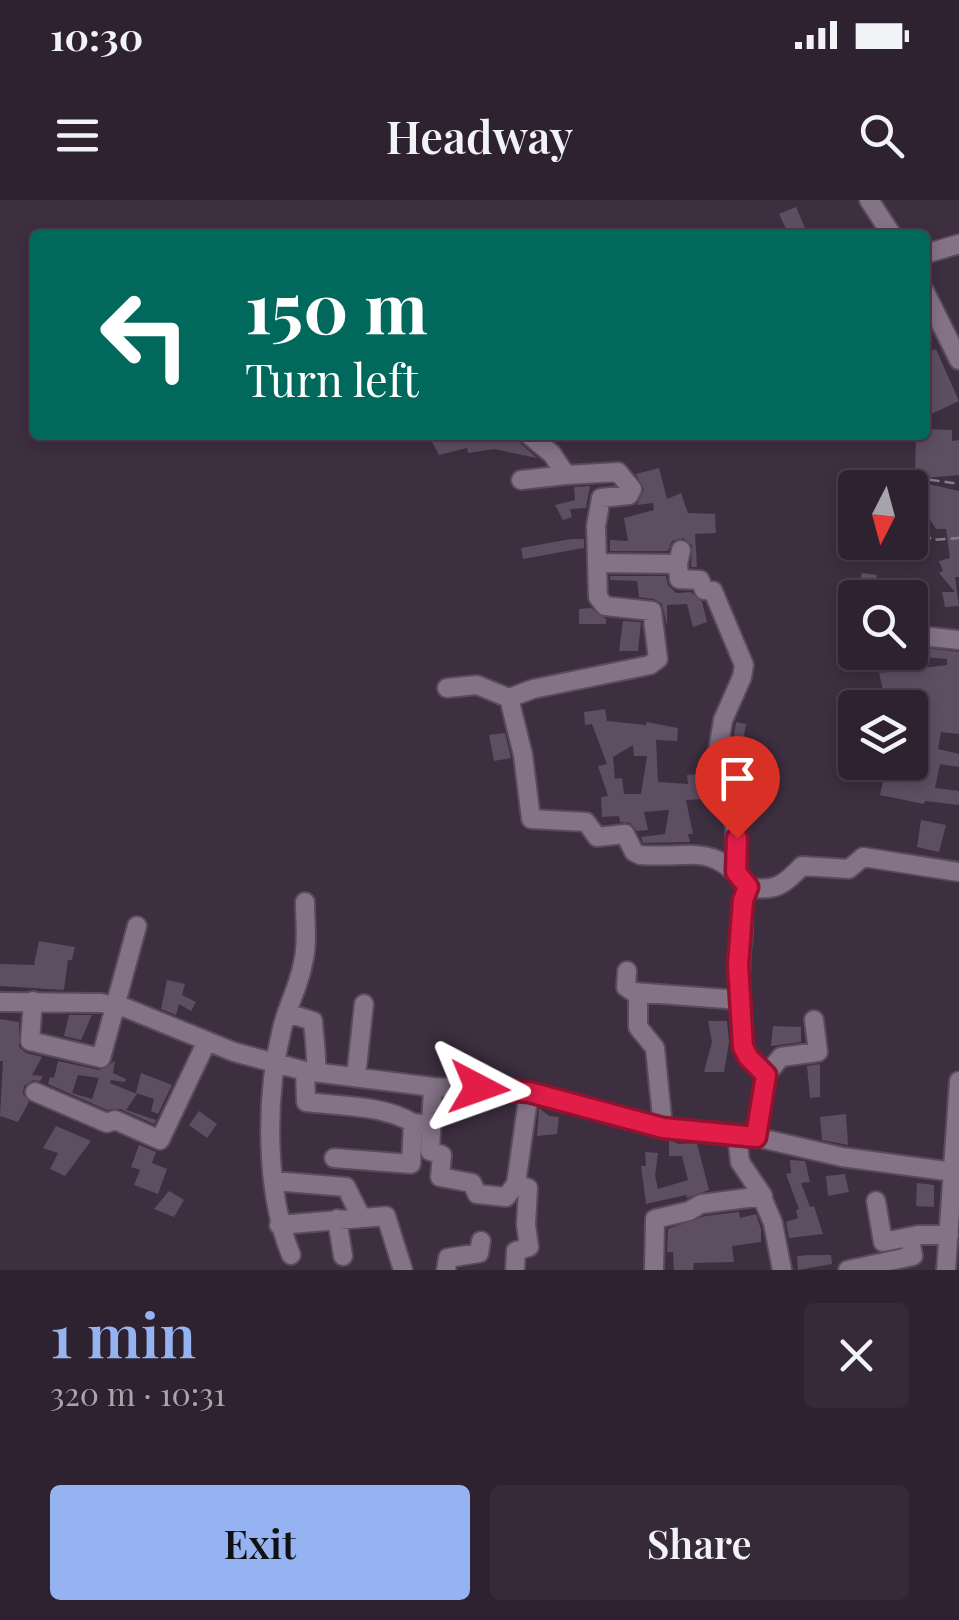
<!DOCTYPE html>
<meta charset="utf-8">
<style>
body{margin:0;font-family:"Playfair Display",serif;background:#362a38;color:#f1f3f6;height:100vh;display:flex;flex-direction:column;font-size:38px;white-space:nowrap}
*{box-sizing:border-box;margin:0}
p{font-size:32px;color:#a7a4ab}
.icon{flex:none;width:55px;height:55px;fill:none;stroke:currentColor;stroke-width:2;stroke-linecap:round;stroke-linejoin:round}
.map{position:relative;height:1070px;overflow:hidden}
.sheet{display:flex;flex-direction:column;background:#2e2230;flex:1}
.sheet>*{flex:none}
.hud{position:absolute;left:30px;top:30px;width:900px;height:210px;border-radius:10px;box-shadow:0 5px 15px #0003,0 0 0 2px #493f4c;background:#00695c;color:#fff;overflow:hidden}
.needle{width:65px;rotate:186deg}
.controls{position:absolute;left:838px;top:270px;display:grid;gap:20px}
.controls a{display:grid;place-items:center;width:90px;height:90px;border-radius:10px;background:#2e2230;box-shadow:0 5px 15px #0003,0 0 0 2px #493f4c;font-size:50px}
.pin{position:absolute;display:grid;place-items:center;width:85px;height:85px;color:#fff;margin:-102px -42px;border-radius:50% 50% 50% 0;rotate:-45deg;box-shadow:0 0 10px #0007}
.pin .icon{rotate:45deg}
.me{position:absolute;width:110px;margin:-55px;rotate:94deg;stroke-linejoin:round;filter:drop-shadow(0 0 8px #0008)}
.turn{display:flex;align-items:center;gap:35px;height:210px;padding:0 50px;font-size:45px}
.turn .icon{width:130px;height:130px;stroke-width:2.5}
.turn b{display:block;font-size:70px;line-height:85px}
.round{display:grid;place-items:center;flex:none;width:105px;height:105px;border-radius:10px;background:#362a38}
.overview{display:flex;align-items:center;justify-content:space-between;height:170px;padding:0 50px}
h1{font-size:60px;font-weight:600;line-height:75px;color:#95b2f1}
.action{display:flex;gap:20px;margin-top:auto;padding:20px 50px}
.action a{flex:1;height:115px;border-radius:10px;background:#95b2f1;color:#111;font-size:40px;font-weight:600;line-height:115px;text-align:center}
.action a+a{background:#362a38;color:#f1f3f6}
.status{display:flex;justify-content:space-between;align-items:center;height:70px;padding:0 50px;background:#2e2230;direction:ltr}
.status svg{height:28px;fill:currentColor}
header{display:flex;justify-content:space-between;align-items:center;height:130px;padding:0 50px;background:#2e2230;font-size:45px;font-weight:600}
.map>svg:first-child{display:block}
.building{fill:#5e4e62;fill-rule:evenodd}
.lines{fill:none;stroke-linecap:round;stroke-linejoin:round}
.minor-casing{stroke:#594b5b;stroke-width:22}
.path{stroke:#877b8a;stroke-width:2.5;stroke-dasharray:10 5;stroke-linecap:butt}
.minor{stroke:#847287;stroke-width:18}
.route-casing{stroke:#92132f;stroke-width:25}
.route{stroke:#e11d48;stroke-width:18}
</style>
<div class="status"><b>10:30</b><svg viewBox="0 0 49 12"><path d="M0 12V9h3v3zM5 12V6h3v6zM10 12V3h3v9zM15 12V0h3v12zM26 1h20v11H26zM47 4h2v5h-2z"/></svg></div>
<header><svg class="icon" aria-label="menu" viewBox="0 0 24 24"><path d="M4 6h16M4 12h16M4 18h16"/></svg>Headway<svg class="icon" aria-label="search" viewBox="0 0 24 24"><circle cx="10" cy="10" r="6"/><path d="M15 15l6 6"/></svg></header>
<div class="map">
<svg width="959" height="1070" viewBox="0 0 959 1070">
<rect width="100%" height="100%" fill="#3d2e40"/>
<!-- building -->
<path class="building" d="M796,7L808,35H789L779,14Z
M936,149L959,201L925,217V153Z
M925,229L952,230V241L959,240V275L915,279L916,235H925Z
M446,235H492L517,240L537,258L494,249L468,253L467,248L439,255L432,242Z
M659,268L667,299L681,293L688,313L715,314L716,333L695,334L697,367H691L692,345L683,338L672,341L668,351H610V340L628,341L624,318L654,310L653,303L637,305L644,289L636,274Z
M915,281L959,291V377H955L959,406L945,407L942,392H955L939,373L943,371L939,361L950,358L946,329H936L929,318H915Z
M590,286L586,308L570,309L572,317L563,320L555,305L575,300L574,287Z
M571,339H584V348L523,359L521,348Z
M862,373L877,375L876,380L888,381L887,385L909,386V398H865L855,394Z
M610,376H666L668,385L676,393L691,392L702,402L707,422L693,427L687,404L667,405V426L662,404L654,399L639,397L637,381L610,380Z
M591,408L606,419V424H579V409Z
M623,421L641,422L638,451H619Z
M912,446L959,452V534L941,532L938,549L959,554V567L940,564L935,588L959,591V605L925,601L924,604L880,595L887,562H910V501L884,494L879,473L947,465V459L912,456Z
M879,488V504H871V508H856V489Z
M605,509L607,521L646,525V522L678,528L677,541L656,540L658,582L688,584L687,575L702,574L703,599L686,600L693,634H688L690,642L643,643L641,637L665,634L669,610L644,612L648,630L637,631L630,623L620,622L619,616L602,617L601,597L608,596L598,566L607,564L592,524L585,525L584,512ZM633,545L634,556H647L641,594H624L622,578L615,579L613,557Z
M736,522L746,524L740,559L730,557Z
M505,533L511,558L494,561L489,535Z
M921,620L946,625L939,652L917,647Z
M39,741L75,747L72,760H68L64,790L0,786V764L34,765Z
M167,780L185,784L182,795L196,802L191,811L179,804L176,815L161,809Z
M69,815H92L81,840L64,836Z
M0,819L19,822V847L26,853L42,857L32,875L43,876L40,881L33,880L24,886L23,894L29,902L18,922L0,916L3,861H0Z
M708,821H727L729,842L724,872H704L712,842Z
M773,826L801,827V842L771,846Z
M58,861L99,870L115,861L113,873L126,879L125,882L111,880L110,883L137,894L126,910L156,920L154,924L120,909L107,910L48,884L50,877L54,878ZM78,875L99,878L92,899L72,893Z
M820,864V897L810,898L807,866Z
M141,873L172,885L158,914L151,911L154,899L136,893Z
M539,908L549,916L559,917L557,934L537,936Z
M199,911L217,924L207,938L189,925Z
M846,914L848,945L822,940L820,917Z
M56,926L91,941L65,976L50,969L58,953L43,948Z
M669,940L679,944L697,943L709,990L687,998L686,995L646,1004L641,966H646L645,952L658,953L655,976L658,989L688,980L682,956H669Z
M139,945L156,952L152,963L167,969L158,994L134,985L140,970L131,967Z
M790,960L805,961L810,982L801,983L810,1007L814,1006L823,1034L789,1038L786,1022L798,1018L796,1010L799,1009L786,974L791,973Z
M845,974L849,992L828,996L826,976Z
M917,983L934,985V1007L916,1006Z
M169,991L184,1000L174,1017L154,1009Z
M739,1012L740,1018L756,1014L761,1029V1042L732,1046L734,1062L694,1063L693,1070H674L673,1052H667L668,1029L705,1016Z
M809,1055H831L832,1064L798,1070L797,1056Z"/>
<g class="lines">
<defs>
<path id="minor" d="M869,0L892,35
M925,54L959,44
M925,92L959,160
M529,235L552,254L566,275L618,272L632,289L629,295L601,298L596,326L598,397L605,406L652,411L658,459L650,465L533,489L509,498L523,555L531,619L586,622L597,637L625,634L634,652L640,655C692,659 711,641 748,687
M521,280L566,275
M597,363L678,364L681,350
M678,364L679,379L700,380L704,390L713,391L744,465L742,477L723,520L714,576L734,589L736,672
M922,436L959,440
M447,488L477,485L509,498
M627,771L626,787L633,792L740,800
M638,792V827L655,848L663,927
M33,801L30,841L101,858L137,726
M0,802L101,803L126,808L234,852L305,871L433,887L529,892L663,927L756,937L842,957L953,972
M287,813L313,821C314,838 317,853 316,872
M305,871L306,902C340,906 383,905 413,923
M766,875L781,857L818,852L814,820
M356,876L364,804
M433,887L430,951L442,955L440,977L472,983L477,994L506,997L516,984
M35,892L107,923L115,920L160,940L207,841
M756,937L766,875L748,857L743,847C741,812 738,777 742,743C745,724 740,705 748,687C775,692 784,685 802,666L849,669L863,657L959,672
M334,958L411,964L413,923L422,924
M274,981L346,987L361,1017
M762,997L773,1023L782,1070
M876,1001L883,1042L918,1035H949
M337,1019L343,1056
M279,1025L386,1016L403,1070
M291,1055C265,990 265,897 282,829C287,807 299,786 303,763C308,744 305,722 305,702
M446,1070L448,1058L479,1053L481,1041
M515,1070L516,1051L529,1047L526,1025L528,988L516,984L529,892
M654,1070L655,1019L689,1011L701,1004L763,996L740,962L737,935
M848,1070L913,1056L910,1038
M946,1070L959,881"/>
</defs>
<!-- minor casing -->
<use href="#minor" class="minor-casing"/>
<!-- path -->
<path class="path" d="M898,288V275L959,284
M910,325L933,340L959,338"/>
<!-- minor -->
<use href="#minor" class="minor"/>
</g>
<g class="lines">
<defs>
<path id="route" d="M479,888L529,892L663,928L756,937L766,875L748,857L743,847L738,765L743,700L748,687L736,672L737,638"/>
</defs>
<!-- route casing -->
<use href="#route" class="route-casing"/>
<!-- route -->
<use href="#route" class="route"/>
</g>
</svg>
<div class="controls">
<a><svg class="needle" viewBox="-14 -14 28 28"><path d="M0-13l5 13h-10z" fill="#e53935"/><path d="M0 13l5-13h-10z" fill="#a7a4ab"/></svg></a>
<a><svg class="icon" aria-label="search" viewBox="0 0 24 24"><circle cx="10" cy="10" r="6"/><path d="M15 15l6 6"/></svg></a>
<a><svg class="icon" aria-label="layers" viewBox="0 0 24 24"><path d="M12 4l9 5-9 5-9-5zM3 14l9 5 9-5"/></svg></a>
</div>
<div class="pin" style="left:737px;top:638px;background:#d93025"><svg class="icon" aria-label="arrive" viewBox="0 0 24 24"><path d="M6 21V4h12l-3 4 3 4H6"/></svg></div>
<svg class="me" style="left:479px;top:888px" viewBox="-20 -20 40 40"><path d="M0-17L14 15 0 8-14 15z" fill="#e11d48" stroke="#fff" stroke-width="4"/></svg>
<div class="hud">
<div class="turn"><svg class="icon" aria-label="left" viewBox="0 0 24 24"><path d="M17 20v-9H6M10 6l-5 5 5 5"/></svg><div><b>150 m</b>Turn left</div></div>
</div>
</div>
<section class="sheet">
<div class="overview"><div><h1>1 min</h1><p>320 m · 10:31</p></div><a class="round"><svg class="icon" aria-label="close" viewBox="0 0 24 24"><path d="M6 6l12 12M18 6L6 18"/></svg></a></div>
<div class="action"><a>Exit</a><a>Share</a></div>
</section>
